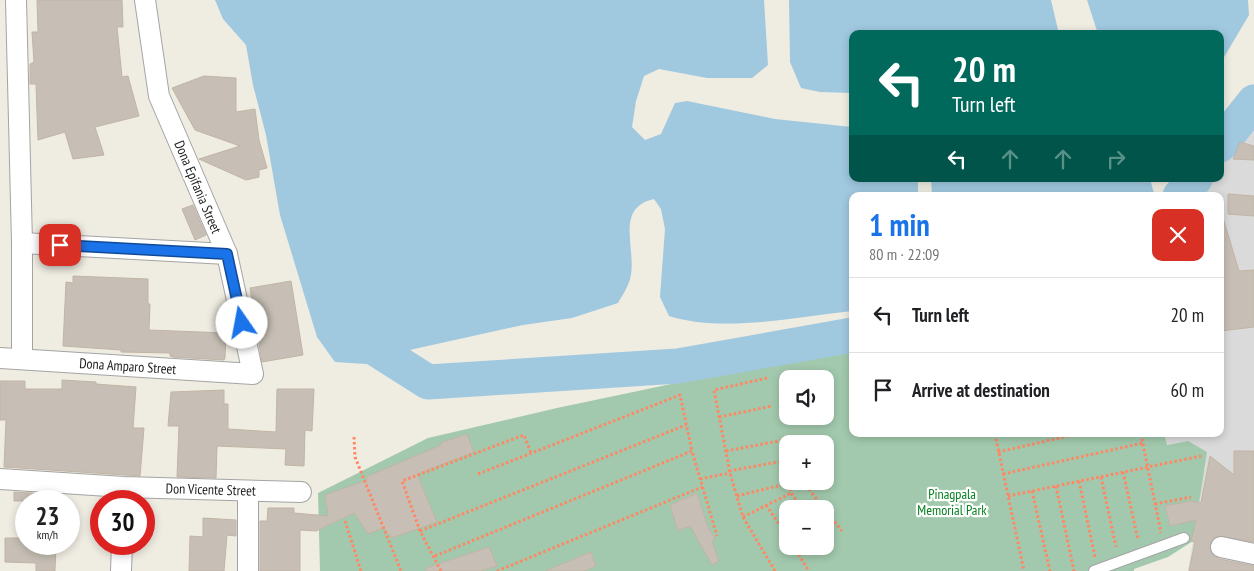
<!DOCTYPE html>
<meta charset="utf-8">
<style>
body{margin:0;font-family:"PT Sans Narrow",sans-serif;background:#f2f2f2;color:#202124;height:100vh;display:flex;flex-direction:column;font-size:19px;white-space:nowrap}
*{box-sizing:border-box;margin:0}
p{font-size:16px;color:#757577}
.icon{flex:none;width:28px;height:28px;fill:none;stroke:currentColor;stroke-width:2;stroke-linecap:round;stroke-linejoin:round}
.map{position:relative;flex:1;overflow:hidden}
.drawer{position:absolute;left:849px;top:192px;width:375px;height:245px;display:flex;flex-direction:column;background:#fff;border-radius:10px;box-shadow:0 2px 8px #0003}
.drawer>*{flex:none}
.banner{position:absolute;left:849px;top:30px;width:375px;height:152px;border-radius:10px;box-shadow:0 2px 8px #0003;background:#00695c;color:#fff;overflow:hidden}
.controls{position:absolute;left:779px;top:370px;display:grid;gap:10px}
.controls a{display:grid;place-items:center;width:55px;height:55px;border-radius:10px;background:#fff;box-shadow:0 2px 8px #0003;font-size:25px}
.speed{position:absolute;left:15px;top:490px;display:flex;gap:10px;font-size:25px;font-weight:700;text-align:center}
.speed>*{display:grid;place-content:center;width:65px;height:65px;border-radius:50%;background:#fff;box-shadow:0 2px 8px #0003;line-height:1}
.speed small{font-size:12px;font-weight:400}
.speed .limit{border:8px solid #d22;background:#fff;color:#111}
.pin{position:absolute;display:grid;place-items:center;width:42px;height:42px;color:#fff;margin:-21px;border-radius:10px;box-shadow:0 2px 8px #0006}
.me{position:absolute;width:55px;margin:-28px;rotate:348deg;stroke-linejoin:round;filter:drop-shadow(0 0 4px #0008)}
.turn{display:flex;align-items:center;gap:18px;height:105px;padding:0 20px;font-size:22px}
.turn .icon{width:65px;height:65px;stroke-width:2.5}
.turn b{display:block;font-size:35px;line-height:42px}
.lanes{display:flex;align-items:center;height:48px;padding:0 20px;background:#0003;justify-content:center;gap:25px;direction:ltr}
.lanes .off{opacity:.35}
.round{display:grid;place-items:center;flex:none;width:52px;height:52px;border-radius:10px;background:#f2f2f2}
.summary{display:flex;align-items:center;justify-content:space-between;height:85px;padding:0 20px}
h1{font-size:30px;font-weight:700;line-height:38px;color:#1a73e8}
ul{padding:0;list-style:none}
li{display:flex;align-items:center;gap:15px;height:75px;padding:0 20px;border-top:1px solid #e0e0e0}
li div{flex:1}
li b{display:block;font-size:19px}
li em{font-style:normal}
.map>svg:first-child{display:block}
.residential{fill:#dbdada}
.cemetery{fill:#a2c9ad;fill-rule:evenodd}
.water{fill:#a0c8df}
.lines{fill:none;stroke-linecap:round;stroke-linejoin:round}
.river{stroke:#a0c8df;stroke-width:35}
.building{fill:#c7bfb5;stroke:#c1b4a4}
.service-casing{stroke:#a4a4a4;stroke-width:12}
.minor-casing{stroke:#a4a4a4;stroke-width:22}
.path{stroke:#ff8763;stroke-width:3;stroke-dasharray:2.5 2.5;stroke-linecap:butt}
.service{stroke:#fff;stroke-width:10}
.minor{stroke:#fff;stroke-width:20}
.route-casing{stroke:#114b97;stroke-width:12}
.route{stroke:#1a73e8;stroke-width:9}
.labels{text-anchor:middle;dominant-baseline:central;stroke-width:4.5;stroke-linejoin:round;paint-order:stroke}
.street-label{font-size:14px;fill:#1d1d1d;stroke:#fff}
.park-label{font-size:14px;fill:#068020;stroke:#fff}
</style>
<div class="map">
<svg width="1254" height="571" viewBox="0 0 1254 571">
<rect width="100%" height="100%" fill="#efece2"/>
<!-- residential -->
<path class="residential" d="M1254,120V571H1188L1193,541L1188,441L1166,445L1164,434H1220V196H1194L1204,179H1220V165Z"/>
<!-- cemetery -->
<path class="cemetery" d="M852,346V434H1164L1167,445L1188,441L1207,452L1193,541L1168,557L1134,569V571H320L318,493L428,438L557,408ZM788,379H825V416H788ZM788,444H825V481H788ZM788,509H825V546H788Z"/>
<!-- water -->
<path class="water" d="M215,0H764L768,65L752,78H707L659,69L644,76L636,101L632,127L645,140L661,134L675,103L687,101L775,119L852,127V179H918V196H852V311C796,317 723,333 669,316L660,297L665,229L661,209L654,199C613,208 638,251 630,279C628,287 622,296 618,303L572,318L523,325L396,353L366,364L335,362L317,337L280,215L266,135L253,85L246,45L223,19Z
M789,0H1051L1059,34H852V93L820,92L801,88L790,62Z
M1087,0H1248L1249,15L1220,64V34H1098Z
M931,179H1150L1154,193L1146,196H932Z"/>
<g class="lines">
<!-- river -->
<path class="river" d="M1220,145L1254,102
M1180,196L1195,179
M368,344L428,382L678,366L852,335"/>
</g>
<!-- building -->
<path class="building" d="M37,0H122L123,27H117L122,77L128,76L139,116L95,127L104,155L73,159L65,132L38,140L36,84H30V64L34,62L32,32H38Z
M204,76L236,78V112L255,109L259,140L267,168L259,170V177L246,180L199,159L240,146L195,130L172,88Z
M1240,142L1254,146V160L1233,159Z
M1228,194L1254,196V216L1228,214Z
M193,205L206,235L195,240L182,209Z
M1224,221L1239,271L1254,270V327L1220,331V222Z
M73,276L148,279V304H150L149,330L226,333L225,358L224,360L173,357L170,356V353L121,352V350L63,346L66,282L73,283Z
M291,281L303,355L262,362L250,288Z
M62,380L96,382V384L136,387L133,428H144L140,476L4,467L6,420H0V381H25V389H62Z
M277,389H314L312,431L305,430L304,466L285,465L286,449L217,446L216,478L177,477L179,426H168L171,392L224,390V404H228V429L276,432Z
M467,434L474,452L417,474L437,522L392,538L383,528L368,534L354,513L316,531L300,530V571H260V521H267L268,508H294V513L328,516L325,495L367,480L366,477L441,445L440,443Z
M1234,451H1254V542L1218,536L1212,539L1210,550L1219,559L1254,566V571H1189L1195,542L1191,541L1196,520L1170,526L1165,506L1191,501L1201,503L1210,456L1234,475Z
M14,492L62,495V501H14Z
M697,493L708,527L715,539L712,541L719,561L712,565L690,526L678,531L670,505Z
M203,518L236,520V536L227,535L224,571H189L190,536L203,537Z
M5,538H26V544H56L55,571H36V563L5,562Z
M489,547L497,566L481,571H426V568Z
M591,552L596,566L584,571H545Z"/>
<g class="lines">
<defs>
<path id="service" d="M1094,571L1184,538"/>
<g id="minor">
<path d="M16,0L22,243V359"/>
<path d="M22,243L227,254"/>
<path id="s1" d="M0,358L253,374L227,254L159,96L145,0"/>
<path id="s2" d="M0,479L124,487L301,492"/>
<path d="M1221,547L1254,554"/>
<path d="M121,571L122,544"/>
<path d="M248,571V492"/>
</g>
</defs>
<!-- service casing -->
<use href="#service" class="service-casing"/>
<!-- minor casing -->
<use href="#minor" class="minor-casing"/>
<!-- path -->
<path class="path" d="M767,378L714,390L730,473L743,517L775,571
M719,417L772,406
M995,434L1024,571
M1141,434L1161,533
M354,437L355,457L401,571
M726,451L784,440
M998,452L1077,434
M729,471L788,460
M1123,472L1138,540
M478,474L680,395L692,451
M1003,474L1143,443
M1101,477L1116,547
M700,479L730,473
M803,481L824,509
M1079,481L1095,557
M788,484L791,493L803,509
M1056,486L1074,571
M1032,491L1050,571
M737,496L798,481
M1008,496L1201,456
M1155,504L1191,497
M766,505L788,537
M825,510L842,531
M743,517L791,493
M345,521L361,571
M420,531L686,425
M793,546L809,571
M435,556L692,451L717,536
M441,571L420,531L402,481L524,435L531,453
M497,571L702,487"/>
<!-- service -->
<use href="#service" class="service"/>
<!-- minor -->
<use href="#minor" class="minor"/>
</g>
<g class="lines">
<defs>
<path id="route" d="M60,245L227,254L242,323"/>
</defs>
<!-- route casing -->
<use href="#route" class="route-casing"/>
<!-- route -->
<use href="#route" class="route"/>
</g>
<g class="labels">
<!-- street labels -->
<g class="street-label">
<text transform="translate(198 187) rotate(67)">Dona Epifania Street</text>
<text stroke="none"><textPath href="#s1" startOffset="128">Dona Amparo Street</textPath></text>
<text stroke="none"><textPath href="#s2" startOffset="211">Don Vicente Street</textPath></text>
</g>
<!-- park labels -->
<g class="park-label">
<text x="952" y="494">Pinagpala<tspan x="952" dy="16">Memorial Park</tspan></text>
</g>
</g>
</svg>
<div class="controls">
<a><svg class="icon" aria-label="sound" viewBox="0 0 24 24"><path d="M4 9h4l5-4v14l-5-4H4zM17 9q2 3 0 6"/></svg></a>
<a>+</a>
<a>−</a>
</div>
<div class="speed"><div>23<small>km/h</small></div><div class="limit">30</div></div>
<div class="pin" style="left:60px;top:245px;background:#d93025"><svg class="icon" aria-label="arrive" viewBox="0 0 24 24"><path d="M6 21V4h12l-3 4 3 4H6"/></svg></div>
<svg class="me" style="left:242px;top:323px" viewBox="-20 -20 40 40"><circle r="19" fill="#fff"/><path d="M0-13L10 11 0 6-10 11z" fill="#1a73e8"/></svg>
<div class="banner">
<div class="turn"><svg class="icon" aria-label="left" viewBox="0 0 24 24"><path d="M17 20v-9H6M10 6l-5 5 5 5"/></svg><div><b>20 m</b>Turn left</div></div>
<div class="lanes"><svg class="icon" aria-label="left" viewBox="0 0 24 24"><path d="M17 20v-9H6M10 6l-5 5 5 5"/></svg><svg class="icon off" aria-label="ahead" viewBox="0 0 24 24"><path d="M12 20V5M6 11l6-6 6 6"/></svg><svg class="icon off" aria-label="ahead" viewBox="0 0 24 24"><path d="M12 20V5M6 11l6-6 6 6"/></svg><svg class="icon off" aria-label="right" viewBox="0 0 24 24"><path d="M7 20v-9h11M14 6l5 5-5 5"/></svg></div>
</div>
<section class="drawer">
<div class="summary"><div><h1>1 min</h1><p>80 m · 22:09</p></div><a class="round" style="background:#d93025;color:#fff"><svg class="icon" aria-label="close" viewBox="0 0 24 24"><path d="M6 6l12 12M18 6L6 18"/></svg></a></div>
<ul>
<li><svg class="icon" aria-label="left" viewBox="0 0 24 24"><path d="M17 20v-9H6M10 6l-5 5 5 5"/></svg><div><b>Turn left</b></div><em>20 m</em></li>
<li><svg class="icon" aria-label="arrive" viewBox="0 0 24 24"><path d="M6 21V4h12l-3 4 3 4H6"/></svg><div><b>Arrive at destination</b></div><em>60 m</em></li>
</ul>
</section>
</div>
